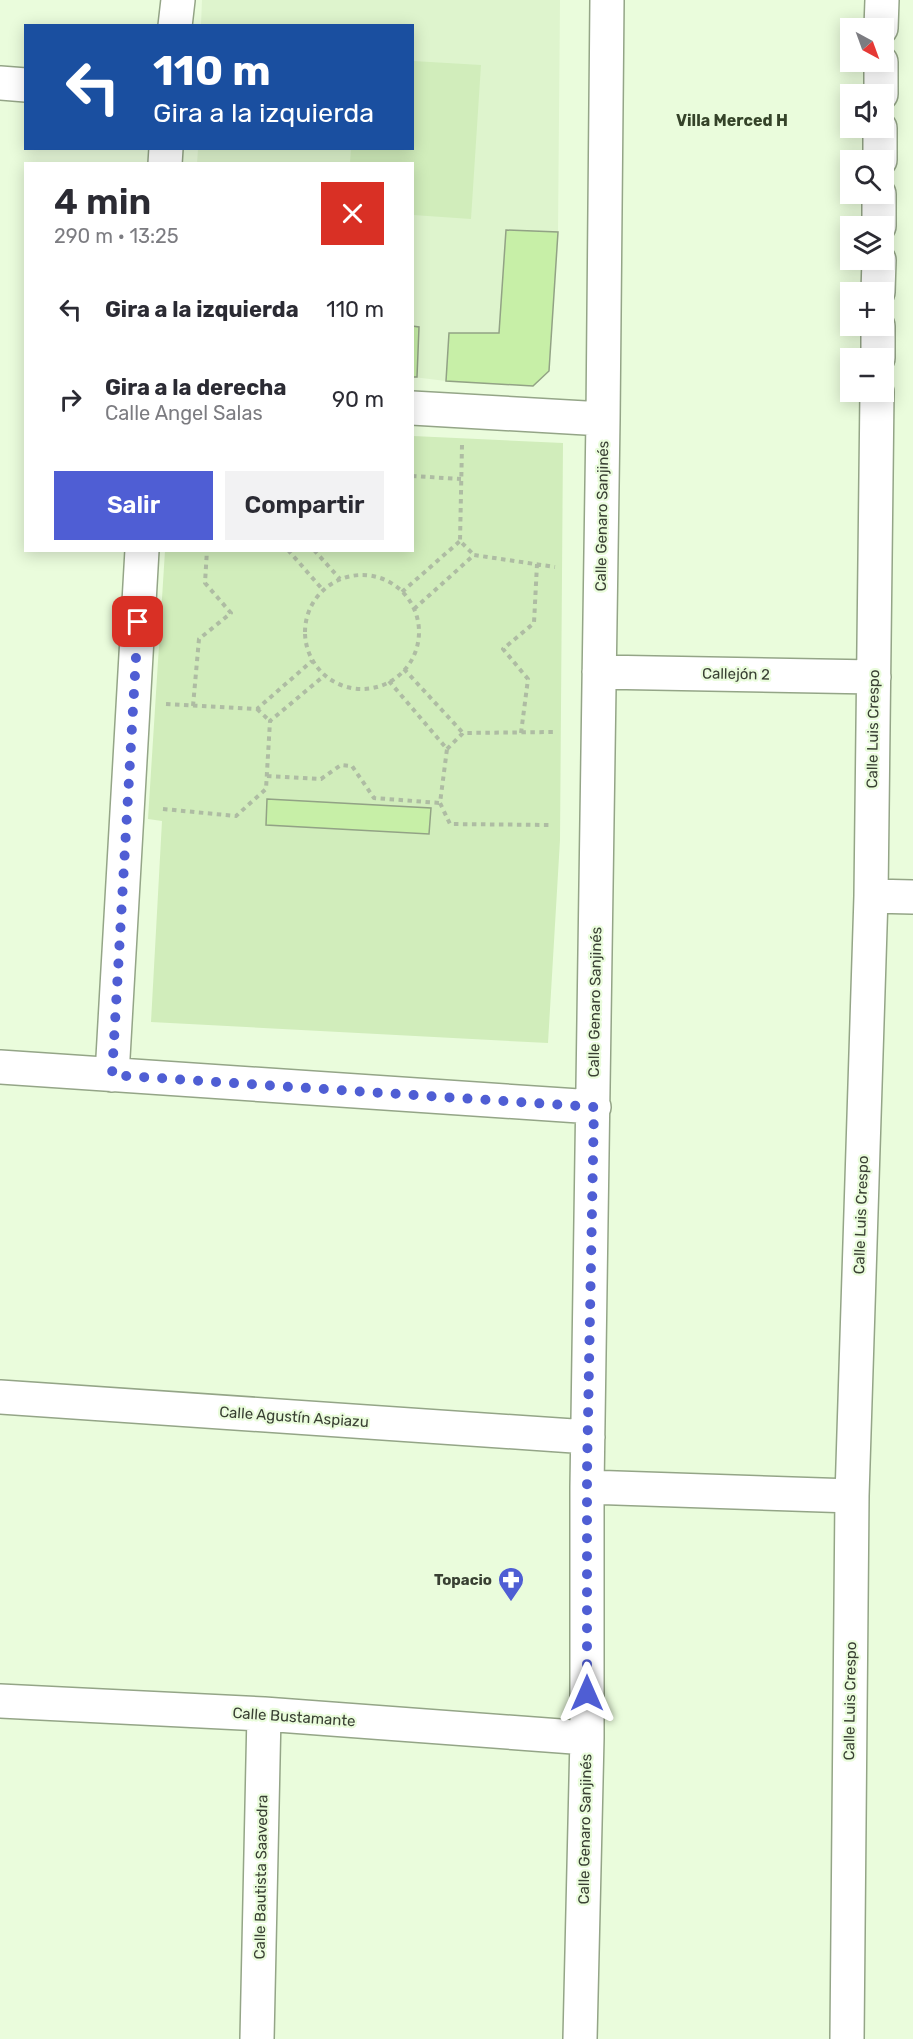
<!DOCTYPE html>
<html lang="es">
<meta charset="utf-8">
<style>
body{margin:0;font-family:Rubik,sans-serif;background:#f2f2f3;color:#2b2b33;height:100vh;display:flex;flex-direction:column;font-size:22px;white-space:nowrap}
*{box-sizing:border-box;margin:0}
p{font-size:20px;color:#7c7c81}
.icon{flex:none;width:33px;height:33px;fill:none;stroke:currentColor;stroke-width:2;stroke-linecap:round;stroke-linejoin:round}
.map{position:relative;flex:1;overflow:hidden}
.details{position:absolute;left:24px;top:162px;width:390px;height:390px;display:flex;flex-direction:column;background:#fff;border-radius:0px;box-shadow:0 3px 15px #0003}
.details>*{flex:none}
.top-card{position:absolute;left:24px;top:24px;width:390px;height:126px;border-radius:0px;box-shadow:0 3px 15px #0003;background:#1a4fa0;color:#fff;overflow:hidden}
.needle{width:39px;rotate:139deg}
.buttons{position:absolute;left:840px;top:18px;display:grid;gap:12px}
.buttons a{display:grid;place-items:center;width:54px;height:54px;border-radius:0px;background:#fff;box-shadow:0 3px 15px #0003;font-size:30px}
.pin{position:absolute;display:grid;place-items:center;width:51px;height:51px;color:#fff;margin:-26px;border-radius:12px;box-shadow:0 3px 9px #0006}
.me{position:absolute;width:66px;margin:-33px;rotate:0deg;stroke-linejoin:round;filter:drop-shadow(0 0 4px #0008)}
.turn{display:flex;align-items:center;gap:21px;height:126px;padding:0 30px;font-size:27px}
.turn .icon{width:78px;height:78px;stroke-width:2.5}
.turn b{display:block;font-size:42px;line-height:51px}
.round{display:grid;place-items:center;flex:none;width:63px;height:63px;border-radius:0px;background:#f2f2f3}
.head{display:flex;align-items:center;justify-content:space-between;height:102px;padding:0 30px}
h1{font-size:36px;font-weight:600;line-height:45px}
.action{display:flex;gap:12px;margin-top:auto;padding:12px 30px}
.action a{flex:1;height:69px;border-radius:0px;background:#4f5ed4;color:#fff;font-size:24px;font-weight:600;line-height:69px;text-align:center}
.action a+a{background:#f2f2f3;color:#2b2b33}
ul{padding:0;list-style:none}
li{display:flex;align-items:center;gap:18px;height:90px;padding:0 30px}
li div{flex:1}
li b{display:block;font-size:22px}
li em{font-style:normal}
.map>svg:first-child{display:block}
.built{fill:#def4cd}
.green{fill:#d1edbb}
.building{fill:#c7efa7;stroke:#92a285;stroke-width:1.5}
.lines{fill:none;stroke-linecap:round;stroke-linejoin:round}
.minor-casing{stroke:#94a587;stroke-width:36}
.path{stroke:#aebca3;stroke-width:4;stroke-dasharray:4.5 4.5;stroke-linecap:butt}
.minor{stroke:#fff;stroke-width:33}
.route{stroke:#4f5ed4;stroke-width:10;stroke-dasharray:0 18}
.labels{text-anchor:middle;dominant-baseline:central;stroke-width:4.5;stroke-linejoin:round;paint-order:stroke}
.street-label{font-size:15px;fill:#394033;stroke:#eafcdc}
.poi-label{font-size:15px;font-weight:bold;fill:#394033;stroke:#eafcdc;text-anchor:end}
.neighbourhood-label{font-size:16px;font-weight:bold;fill:#354329;stroke:#eafcdc}
</style>
<div class="map">
<svg width="913" height="2039" viewBox="0 0 913 2039">
<rect width="100%" height="100%" fill="#eafcdc"/>
<!-- built -->
<path class="built" d="M202,0H560L558,232L549,371L533,386L446,381L413,377L412,164H197L198,149L412,148V26L201,25Z"/>
<!-- green -->
<path class="green" d="M413,61L481,65L471,219L413,215L412,164L350,163L351,149L412,148Z
M413,436L563,443L560,840L548,1043L151,1022L162,821L148,819L165,551L412,550Z"/>
<!-- building -->
<path class="building" d="M506,230L558,232L549,371L533,386L446,381L449,333H499Z
M412,326L419,327L417,377H412Z
M267,799L431,808L429,834L266,825Z"/>
<g class="lines">
<defs>
<path id="minor" d="M175,26L178,0
M881,28L882,0
M0,83L26,85
M881,94V62
M880,160V128
M165,164L166,148
M879,226V194
M878,292L879,260
M878,358V326
M412,408L603,419
M599,672L874,677
M871,896L913,897
M0,1067L594,1107
M112,1075L142,550
M0,1397L588,1437
M587,1487L852,1496
M0,1701L264,1714L587,1738
M257,2039L264,1714
M580,2039L587,1738V1487L603,419L607,0
M847,2039L852,1496L871,896L877,392"/>
</defs>
<!-- minor casing -->
<use href="#minor" class="minor-casing"/>
<!-- path -->
<path class="path" d="M462,445L460,541L474,555
M412,476L461,479
M288,550L323,590
M314,550L340,579
M305 632a57 57 0 1 1 114 0a57 57 0 1 1-114 0Z
M402,592L460,541
M414,609L474,555L555,567
M404,669L463,733
M389,681L447,749L440,803L450,824L552,825
M166,704L257,709L312,661
M193,706L199,639L231,613L205,583L207,550
M257,709L270,721
M521,733L528,679L503,649L534,623L537,564
M447,749L463,733L553,732
M267,776L321,779L341,765L352,766L374,798L440,803
M163,809L236,816L266,789L270,721L325,675"/>
<!-- minor -->
<use href="#minor" class="minor"/>
</g>
<g class="lines">
<!-- route -->
<path class="route" d="M138,622L112,1075L594,1107L587,1470V1693"/>
</g>
<!-- icons -->
<defs>
<symbol id="pharmacy-pin" viewBox="-11 -11 22 30"><path d="M0 17L-7.5 6A9.5 9.5 0 1 1 7.5 6Z" fill="#4f5ed4" stroke="#eafcdc"/><path d="M-2-6h4v4h4v4h-4v4h-4v-4h-4v-4h4Z" fill="#fff"/></symbol>
</defs>
<g fill-rule="evenodd">
<use href="#pharmacy-pin" x="496" y="1565" width="30" height="40"/>
</g>
<g class="labels">
<!-- street labels -->
<g class="street-label">
<text transform="translate(602 516) rotate(-89)">Calle Genaro Sanjinés</text>
<text transform="translate(736 674) rotate(1)">Callejón 2</text>
<text transform="translate(873 729) rotate(-89)">Calle Luis Crespo</text>
<text transform="translate(595 1002) rotate(-89)">Calle Genaro Sanjinés</text>
<text transform="translate(861 1215) rotate(-88)">Calle Luis Crespo</text>
<text transform="translate(294 1417) rotate(4)">Calle Agustín Aspiazu</text>
<text transform="translate(850 1701) rotate(-89)">Calle Luis Crespo</text>
<text transform="translate(294 1717) rotate(4)">Calle Bustamante</text>
<text transform="translate(585 1829) rotate(-89)">Calle Genaro Sanjinés</text>
<text transform="translate(261 1877) rotate(-89)">Calle Bautista Saavedra</text>
</g>
<!-- poi labels -->
<g class="poi-label">
<text x="492" y="1580">Topacio</text>
</g>
<!-- neighbourhood labels -->
<g class="neighbourhood-label">
<text x="732" y="120">Villa Merced H</text>
</g>
</g>
</svg>
<div class="buttons">
<a><svg class="needle" viewBox="-14 -14 28 28"><path d="M0-13l5 13h-10z" fill="#e53935"/><path d="M0 13l5-13h-10z" fill="#7c7c81"/></svg></a>
<a><svg class="icon" aria-label="sound" viewBox="0 0 24 24"><path d="M4 9h4l5-4v14l-5-4H4zM17 9q2 3 0 6"/></svg></a>
<a><svg class="icon" aria-label="search" viewBox="0 0 24 24"><circle cx="10" cy="10" r="6"/><path d="M15 15l6 6"/></svg></a>
<a><svg class="icon" aria-label="layers" viewBox="0 0 24 24"><path d="M12 4l9 5-9 5-9-5zM3 14l9 5 9-5"/></svg></a>
<a>+</a>
<a>−</a>
</div>
<div class="pin" style="left:138px;top:622px;background:#d93025"><svg class="icon" aria-label="arrive" viewBox="0 0 24 24"><path d="M6 21V4h12l-3 4 3 4H6"/></svg></div>
<svg class="me" style="left:587px;top:1693px" viewBox="-20 -20 40 40"><path d="M0-17L14 15 0 8-14 15z" fill="#4f5ed4" stroke="#fff" stroke-width="4"/></svg>
<div class="top-card">
<div class="turn"><svg class="icon" aria-label="left" viewBox="0 0 24 24"><path d="M17 20v-9H6M10 6l-5 5 5 5"/></svg><div><b>110 m</b>Gira a la izquierda</div></div>
</div>
<section class="details">
<div class="head"><div><h1>4 min</h1><p>290 m · 13:25</p></div><a class="round" style="background:#d93025;color:#fff"><svg class="icon" aria-label="close" viewBox="0 0 24 24"><path d="M6 6l12 12M18 6L6 18"/></svg></a></div>
<ul>
<li><svg class="icon" aria-label="left" viewBox="0 0 24 24"><path d="M17 20v-9H6M10 6l-5 5 5 5"/></svg><div><b>Gira a la izquierda</b></div><em>110 m</em></li>
<li><svg class="icon" aria-label="right" viewBox="0 0 24 24"><path d="M7 20v-9h11M14 6l5 5-5 5"/></svg><div><b>Gira a la derecha</b><p>Calle Angel Salas</p></div><em>90 m</em></li>
</ul>
<div class="action"><a>Salir</a><a>Compartir</a></div>
</section>
</div>
